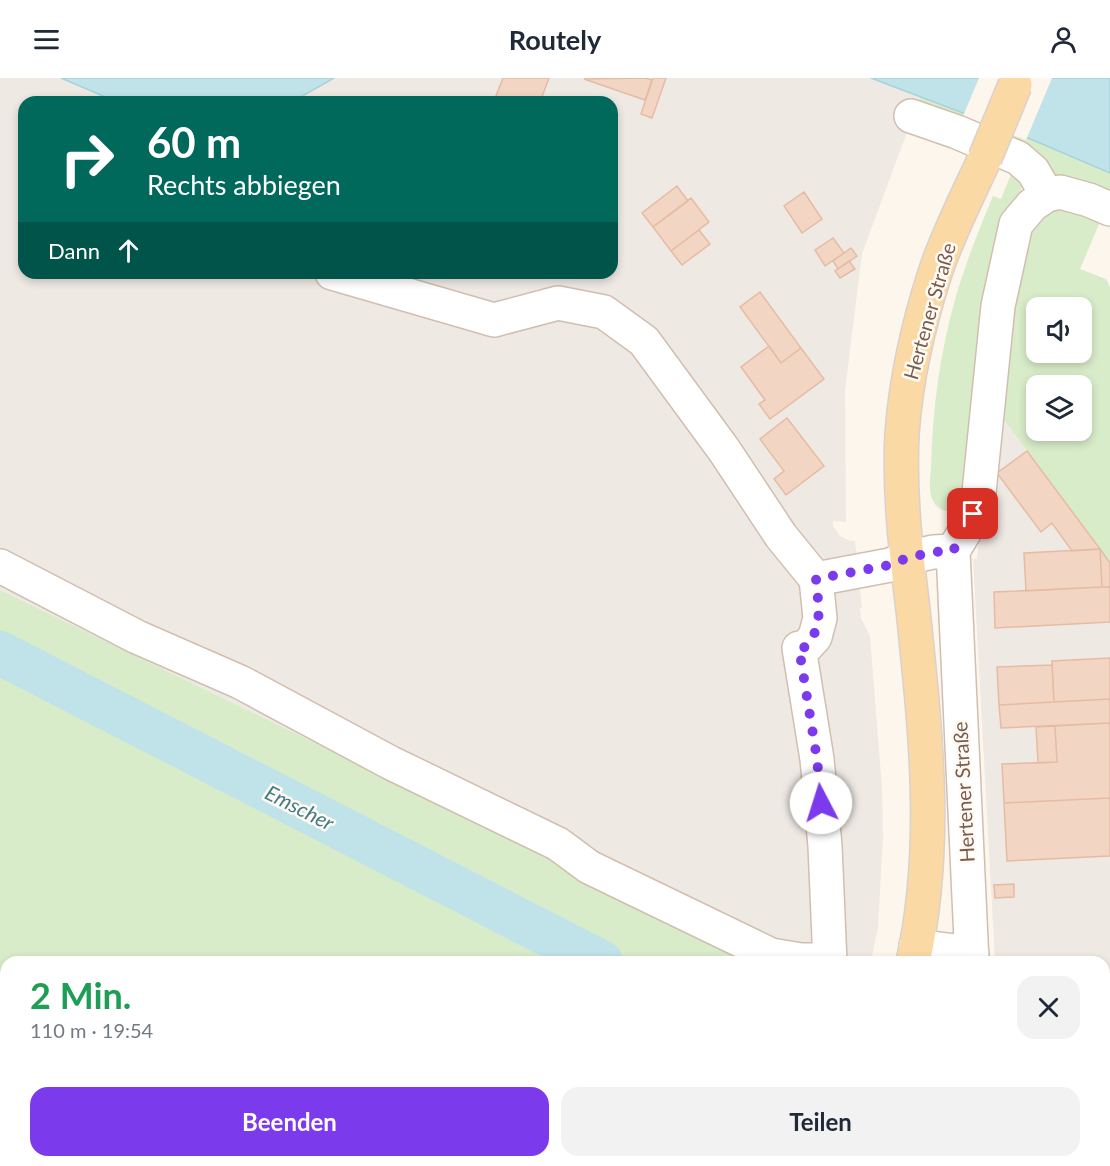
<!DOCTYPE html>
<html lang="de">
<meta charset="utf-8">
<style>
body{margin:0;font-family:Lato,sans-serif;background:#f2f2f3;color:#1f2937;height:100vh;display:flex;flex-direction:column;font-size:22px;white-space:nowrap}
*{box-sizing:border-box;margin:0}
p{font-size:20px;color:#747a83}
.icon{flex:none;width:33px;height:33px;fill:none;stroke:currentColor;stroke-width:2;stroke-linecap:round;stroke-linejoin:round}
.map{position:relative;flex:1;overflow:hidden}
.panel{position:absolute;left:0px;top:878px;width:1110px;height:212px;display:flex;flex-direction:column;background:#fff;border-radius:18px 18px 0 0;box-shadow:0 3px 9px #0003}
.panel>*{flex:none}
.top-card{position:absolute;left:18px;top:18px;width:600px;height:183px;border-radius:18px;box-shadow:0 3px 9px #0003;background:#00695c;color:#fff;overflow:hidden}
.buttons{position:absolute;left:1026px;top:219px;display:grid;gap:12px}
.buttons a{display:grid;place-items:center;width:66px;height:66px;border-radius:12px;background:#fff;box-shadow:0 3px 9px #0003;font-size:30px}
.pin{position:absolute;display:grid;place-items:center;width:51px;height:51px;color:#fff;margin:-26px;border-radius:12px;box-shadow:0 3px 9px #0006}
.me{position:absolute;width:66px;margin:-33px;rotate:355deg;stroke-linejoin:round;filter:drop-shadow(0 0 4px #0008)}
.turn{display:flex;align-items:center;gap:21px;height:126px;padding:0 30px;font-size:27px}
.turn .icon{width:78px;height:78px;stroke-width:2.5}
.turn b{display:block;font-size:42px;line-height:51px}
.then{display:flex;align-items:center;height:57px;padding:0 30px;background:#0003;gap:12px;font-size:22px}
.round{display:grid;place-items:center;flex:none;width:63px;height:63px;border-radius:18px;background:#f2f2f3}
.headline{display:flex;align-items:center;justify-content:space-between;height:102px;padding:0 30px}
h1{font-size:36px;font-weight:700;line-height:45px;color:#1e9e55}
.cta{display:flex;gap:12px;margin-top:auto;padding:12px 30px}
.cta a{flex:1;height:69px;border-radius:18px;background:#7c3aed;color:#fff;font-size:24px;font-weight:700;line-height:69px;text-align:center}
.cta a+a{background:#f2f2f3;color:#1f2937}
header{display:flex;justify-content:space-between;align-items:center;height:78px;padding:0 30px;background:#fff;font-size:27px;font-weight:700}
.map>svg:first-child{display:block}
.industrial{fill:#efe9e4}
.green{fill:#d8ecc9;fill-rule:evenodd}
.water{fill:#bfe3e8;stroke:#a5d3da;stroke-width:1.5}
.pier{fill:#fdf6ec}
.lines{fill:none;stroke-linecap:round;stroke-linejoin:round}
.river{stroke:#bfe3e8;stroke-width:44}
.building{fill:#f3d5c3;stroke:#e6bba3;stroke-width:1.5}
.minor-casing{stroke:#d1beb0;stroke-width:36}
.major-casing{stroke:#dad1cd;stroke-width:36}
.minor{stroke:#fff;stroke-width:33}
.major{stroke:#fbd9a5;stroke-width:33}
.major-bridge-casing{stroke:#dad1cd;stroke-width:36;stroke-linecap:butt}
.major-bridge{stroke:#fbd9a5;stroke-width:33}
.route{stroke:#7c3aed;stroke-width:10;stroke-dasharray:0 18}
.labels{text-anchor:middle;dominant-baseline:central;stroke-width:5;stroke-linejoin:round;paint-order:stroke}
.street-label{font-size:20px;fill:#7a5c4d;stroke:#fffaf3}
.water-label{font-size:21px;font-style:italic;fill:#437c86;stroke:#fffaf3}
</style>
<header><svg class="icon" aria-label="menu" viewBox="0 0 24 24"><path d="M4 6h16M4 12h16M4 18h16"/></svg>Routely<svg class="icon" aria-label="person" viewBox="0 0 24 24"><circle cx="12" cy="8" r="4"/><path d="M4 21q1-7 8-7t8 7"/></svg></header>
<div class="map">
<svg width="1110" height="1088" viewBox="0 0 1110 1088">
<rect width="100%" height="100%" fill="#fdf6ec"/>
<!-- industrial -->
<path class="industrial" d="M0,0H61L117,24H24V195H612V24H292L334,0H871L920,19L862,176L845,313L846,444L833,443V448L840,458L850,463H855L862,530H860L861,540L870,558L882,710L883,758L878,850L871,883H765L0,512Z
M992,326L1110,485V1033L1104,1030V884L995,883L973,481H977Z"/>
<!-- green -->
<path class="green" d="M920,19L1021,57L1110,95V115C1045,103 976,62 915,34Z
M1014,89L1023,107L998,157L960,432C950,435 939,434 933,423C928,413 930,401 931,391C932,333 940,274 956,218C966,184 979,151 993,118L1001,121Z
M1065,130L1100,144L1080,191L1106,201L1110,209V485L992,326L1031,143L1055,131ZM1036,230H1082V274H1036ZM1036,308H1082V352H1036Z
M0,512L765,883L6,884V1083H595L592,1088H0Z
M1104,1030L1110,1033V1088H1039L1030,1083H1104Z"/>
<!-- water -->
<path class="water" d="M61,0H334L292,24H117Z
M871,0H1110V95L1021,57Z"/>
<!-- pier -->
<path class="pier" d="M979,0H1052L1026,62L963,38Z"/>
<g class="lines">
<!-- river -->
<path class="river" d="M0,575L601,884
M987,1083L997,1088"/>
</g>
<!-- building -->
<path class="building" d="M503,0H549L540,24H497L494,23Z
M645,0L652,2L645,22L584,1Z
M653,0H666L652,40L641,36Z
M677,108L688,123L653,149L642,135Z
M804,114L822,141L802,155L784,128Z
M691,120L709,144L671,173L653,149Z
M699,152L710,166L682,187L671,173Z
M833,160L844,175L825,188L815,172Z
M851,170L857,178L838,191L833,183Z
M849,183L855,191L840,200L835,193Z
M760,214L801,270L781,285L740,229Z
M769,268L781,285L801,270L824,301L770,341L759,326L765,322L741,289Z
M787,340L824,388L786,417L774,401L784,393L760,361Z
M1027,373L1100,471L1072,473L1052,445L1041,454L997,395Z
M1100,471L1110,485V509H1102Z
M1100,471L1102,509L1026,513L1024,475Z
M1102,509H1110V544L995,550L994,514Z
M1110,580V621L1054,624L1052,583Z
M1052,587L1054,624L999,627L997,589Z
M1110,621V645L1001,650L999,627Z
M1110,645V720L1004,725L1002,686L1057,684L1055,648Z
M1055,648L1057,684L1038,685L1036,649Z
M1110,720V778L1007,783L1004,725Z
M1014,806V819L995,820L994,807Z
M1049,881V884H1015V882Z"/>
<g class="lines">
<defs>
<path id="minor" d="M911,38L957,54L1018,80L1033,93L1047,117
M332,195L494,242L558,225L604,234L644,263L724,372L781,458L816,501L820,540L815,559L806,569L799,570L817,681L825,768L830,884
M953,473L972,884
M0,488L137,559L240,604L391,685L558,766L589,789L771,877L801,882H830
M816,501L890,487L907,480L933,474L953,473L968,448L978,424L998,228L1016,146L1032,127L1047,117L1060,114L1089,122L1110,131
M916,868L972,875
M738,1088L741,1083"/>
<path id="major" d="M913,884C939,768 925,648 913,532C906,474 899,415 902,356C906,301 919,244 936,192C949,154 968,117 985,80
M836,1088L839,1083"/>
</defs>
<!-- minor casing -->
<use href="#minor" class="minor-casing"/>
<!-- major casing -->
<use href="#major" class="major-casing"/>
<!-- minor -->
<use href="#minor" class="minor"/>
<!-- major -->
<use href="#major" class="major"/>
<defs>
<path id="major-bridge" d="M985,80L1015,7"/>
</defs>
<!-- major-bridge casing -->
<use href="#major-bridge" class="major-bridge-casing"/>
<!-- major-bridge -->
<use href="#major-bridge" class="major-bridge"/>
</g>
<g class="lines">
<!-- route -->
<path class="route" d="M821,725L817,681L799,570L806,569C824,547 818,527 816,501L890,487L907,480L933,474L953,473L973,436"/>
</g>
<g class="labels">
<!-- street labels -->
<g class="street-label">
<text transform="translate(929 233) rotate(-74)">Hertener Straße</text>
<text transform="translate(963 714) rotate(-93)">Hertener Straße</text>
</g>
<!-- water labels -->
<g class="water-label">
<text transform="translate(300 729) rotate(27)">Emscher</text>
</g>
</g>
</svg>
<div class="buttons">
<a><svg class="icon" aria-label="sound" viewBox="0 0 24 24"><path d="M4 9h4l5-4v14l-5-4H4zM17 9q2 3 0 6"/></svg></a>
<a><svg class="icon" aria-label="layers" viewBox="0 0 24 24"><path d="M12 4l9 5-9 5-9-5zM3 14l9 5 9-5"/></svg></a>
</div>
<div class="pin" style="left:973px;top:436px;background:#d93025"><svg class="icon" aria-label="arrive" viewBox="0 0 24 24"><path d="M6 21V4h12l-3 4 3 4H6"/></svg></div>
<svg class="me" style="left:821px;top:725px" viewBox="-20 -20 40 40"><circle r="19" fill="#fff"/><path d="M0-13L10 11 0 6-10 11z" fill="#7c3aed"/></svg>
<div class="top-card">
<div class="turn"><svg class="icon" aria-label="right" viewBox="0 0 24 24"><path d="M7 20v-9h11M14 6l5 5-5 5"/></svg><div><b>60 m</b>Rechts abbiegen</div></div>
<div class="then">Dann<svg class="icon" aria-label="ahead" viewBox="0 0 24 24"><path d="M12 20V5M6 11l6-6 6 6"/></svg></div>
</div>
<section class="panel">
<div class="headline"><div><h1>2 Min.</h1><p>110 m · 19:54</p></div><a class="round"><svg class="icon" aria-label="close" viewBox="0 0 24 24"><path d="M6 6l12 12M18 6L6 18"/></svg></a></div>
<div class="cta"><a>Beenden</a><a>Teilen</a></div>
</section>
</div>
